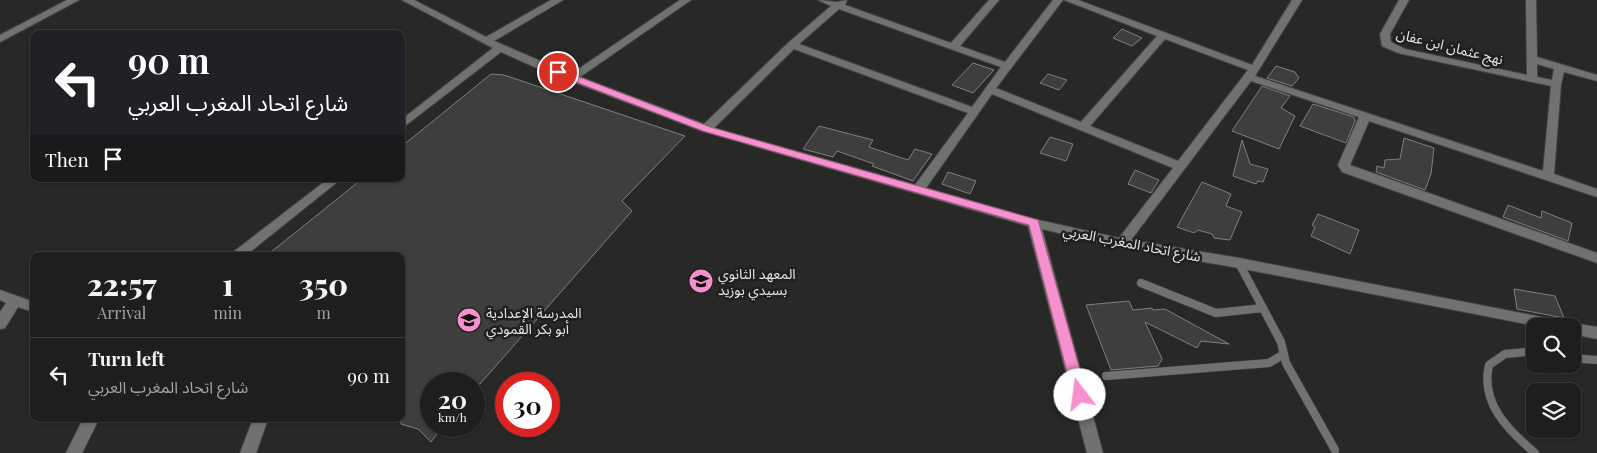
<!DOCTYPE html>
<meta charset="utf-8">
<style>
body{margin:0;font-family:"Playfair Display","Noto Sans Arabic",serif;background:#2b2c2a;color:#f1f3f6;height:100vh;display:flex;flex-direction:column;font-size:19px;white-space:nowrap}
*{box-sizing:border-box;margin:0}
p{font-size:16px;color:#a1a2a4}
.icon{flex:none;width:28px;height:28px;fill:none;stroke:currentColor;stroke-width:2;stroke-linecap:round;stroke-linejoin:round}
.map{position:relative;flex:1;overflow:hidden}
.drawer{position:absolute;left:30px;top:252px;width:375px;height:170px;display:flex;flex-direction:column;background:#1e1f1d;border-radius:10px;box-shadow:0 1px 4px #0004,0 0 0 1px #3c3d3b}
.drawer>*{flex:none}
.hud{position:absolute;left:30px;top:30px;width:375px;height:152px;border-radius:10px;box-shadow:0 1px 4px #0004,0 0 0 1px #3c3d3b;background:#202124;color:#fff;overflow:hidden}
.buttons{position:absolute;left:1526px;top:318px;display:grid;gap:10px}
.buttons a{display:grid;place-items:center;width:55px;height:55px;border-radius:10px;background:#1e1f1d;box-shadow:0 1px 4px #0004,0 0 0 1px #3c3d3b;font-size:25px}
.speed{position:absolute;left:420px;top:372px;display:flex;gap:10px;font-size:25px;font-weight:700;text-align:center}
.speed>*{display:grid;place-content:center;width:65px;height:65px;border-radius:50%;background:#1e1f1d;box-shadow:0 1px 4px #0004,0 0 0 1px #3c3d3b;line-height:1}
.speed small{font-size:12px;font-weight:400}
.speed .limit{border:8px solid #d22;background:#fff;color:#111}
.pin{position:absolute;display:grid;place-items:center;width:42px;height:42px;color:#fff;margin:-21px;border:2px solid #fff;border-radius:50%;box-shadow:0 1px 5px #0007}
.me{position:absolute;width:55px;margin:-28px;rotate:345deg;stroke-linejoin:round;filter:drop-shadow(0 0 4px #0008)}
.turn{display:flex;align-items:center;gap:18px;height:105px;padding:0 15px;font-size:22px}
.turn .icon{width:65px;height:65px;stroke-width:2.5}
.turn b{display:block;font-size:35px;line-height:42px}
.then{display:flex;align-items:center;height:48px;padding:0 15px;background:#0003;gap:10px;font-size:19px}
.eta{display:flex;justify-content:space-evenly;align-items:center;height:85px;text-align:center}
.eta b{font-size:30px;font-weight:800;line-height:35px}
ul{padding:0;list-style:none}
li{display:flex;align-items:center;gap:15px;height:75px;padding:0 15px;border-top:1px solid #3c3d3b}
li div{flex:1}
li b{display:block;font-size:19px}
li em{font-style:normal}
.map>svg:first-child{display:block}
.building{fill:#3e3f3d;stroke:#7f807e}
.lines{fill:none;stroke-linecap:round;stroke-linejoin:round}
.lane-casing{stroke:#444543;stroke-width:9}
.street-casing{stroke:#444543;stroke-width:2}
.lane{stroke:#707270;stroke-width:8}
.street{fill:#707270;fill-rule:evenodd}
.route{fill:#f790ce;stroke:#a15e86}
.labels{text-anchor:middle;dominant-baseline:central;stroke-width:5;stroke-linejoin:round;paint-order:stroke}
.street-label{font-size:14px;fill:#e5e6e4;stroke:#1e201e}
.poi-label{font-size:14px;fill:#e5e6e4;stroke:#1e201e;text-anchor:start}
</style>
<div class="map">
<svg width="1597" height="453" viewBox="0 0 1597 453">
<rect width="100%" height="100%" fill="#282927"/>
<!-- building -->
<path class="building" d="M1122,29L1142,38L1132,46L1113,38Z
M973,63L994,70L973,93L952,85Z
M1276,66L1295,72L1299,78L1292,86L1267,78Z
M491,74L504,75L685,136L622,201L632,211L480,384H431V426H443L431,442L418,429L401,424V256H266L362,179H401V147Z
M1048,74L1067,80L1059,90L1040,83Z
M1262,86L1290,96L1281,108L1295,116L1279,149L1232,131Z
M1313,104L1354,117L1355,121L1346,143L1300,126Z
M819,126L873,140L869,147L908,160L915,149L932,154L913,181L872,166L874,164L837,151L833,157L803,149Z
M1050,137L1073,144L1066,161L1040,153Z
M1404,138L1434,148L1431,174L1425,190L1376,172L1377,166L1384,168L1385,160L1400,159Z
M1242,140L1250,164L1268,169L1263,182L1258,181L1256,184L1233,176Z
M1135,170L1159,180L1151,193L1128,184Z
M948,172L976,181L970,194L942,184Z
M1202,182L1231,194L1226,206L1242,212L1230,240L1214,238L1212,234L1198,230L1194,233L1177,227Z
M1508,205L1541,218L1542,211L1572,223L1568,241L1503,217Z
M1318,214L1359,230L1350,254L1311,236L1315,227L1312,225Z
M1514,289L1555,296L1564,318L1517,309Z
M1129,301L1133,310L1152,308L1153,310L1165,309L1229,344L1201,341L1197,348L1145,322L1162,359L1158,366L1111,370L1086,305Z"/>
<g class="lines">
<defs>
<path id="lane" d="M1239,263L1281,342L1286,363L1335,450
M1141,283L1216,313L1263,308
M1535,351L1505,354L1489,365C1480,403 1508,430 1535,453
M1572,358L1597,360
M1106,376L1269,363L1284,354"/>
<path id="street" d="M67,0H79L0,42V35Z
M402,0H414L486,37L551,0H563L494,41L571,74L680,0H691L580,77L704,124L788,43L831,6L818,0L837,2L847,0L845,5L951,43L989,0H999L960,46L1005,62L1053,0H1063L996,88L1081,122L1157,36L1064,0H1078L1252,65L1292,0H1302L1255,76L1543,171L1551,86L1398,53L1382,46L1380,34L1399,0H1409L1390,34L1391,42L1405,49L1527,75L1526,0H1536L1537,57L1597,75V81L1564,72L1561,84L1554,174L1597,189V197L1369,121L1350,165L1597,253V263L1342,172L1338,165L1359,117L1251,81L1131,240L1239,258L1562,321L1568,324L1572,323L1597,327V339L1572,334V326H1536L1239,268L1122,248L1042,229L1103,453H1087L1028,226L702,131L539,69L501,52L401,129V120L493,48ZM839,9L1001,67L972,107L799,44ZM1165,39L1248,70L1178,161L1090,126ZM794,49L968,113L915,185L714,128ZM1537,64L1554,69L1552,80L1537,77ZM992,94L1173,168L1119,238L1034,219L926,188Z
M328,179H341L245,256H231L232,253Z
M0,290L34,302V312L18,307L5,328L0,329V312L6,303L0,300Z
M83,419H99L82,453H66Z
M253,419H268L256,453H240Z"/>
</defs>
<!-- lane casing -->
<use href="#lane" class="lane-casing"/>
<!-- street casing -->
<use href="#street" class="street-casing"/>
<!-- lane -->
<use href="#lane" class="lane"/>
<!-- street -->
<use href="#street" class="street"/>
</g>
<!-- route -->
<path class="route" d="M555,70H561L710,127L1038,220L1087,395L1085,399H1075L1073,395L1029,225L703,131L555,74Z"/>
<!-- icons -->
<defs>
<symbol id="university-disc" viewBox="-11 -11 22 22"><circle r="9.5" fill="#f790ce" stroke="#1e201e"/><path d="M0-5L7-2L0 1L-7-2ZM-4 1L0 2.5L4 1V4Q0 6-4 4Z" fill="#111"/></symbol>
</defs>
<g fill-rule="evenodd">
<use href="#university-disc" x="687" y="267" width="28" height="28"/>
<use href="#university-disc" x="455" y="306" width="28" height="28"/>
</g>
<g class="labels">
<!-- street labels -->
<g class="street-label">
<text transform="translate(1450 46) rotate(14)">نهج عثمان ابن عفان</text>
<text transform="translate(1132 243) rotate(11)">شارع اتحاد المغرب العربي</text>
</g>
<!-- poi labels -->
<g class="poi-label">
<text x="718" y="273">المعهد الثانوي<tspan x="718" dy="16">بسيدي بوزيد</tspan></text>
<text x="486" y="312">المدرسة الإعدادية<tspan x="486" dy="16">أبو بكر القمودي</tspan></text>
</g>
</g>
</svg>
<div class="buttons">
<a><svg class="icon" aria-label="search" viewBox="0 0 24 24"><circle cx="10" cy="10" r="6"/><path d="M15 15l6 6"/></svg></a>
<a><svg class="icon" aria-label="layers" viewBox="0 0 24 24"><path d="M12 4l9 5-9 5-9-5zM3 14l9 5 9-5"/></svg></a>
</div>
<div class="speed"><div>20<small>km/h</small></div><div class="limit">30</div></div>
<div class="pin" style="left:558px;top:72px;background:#d93025"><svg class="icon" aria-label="arrive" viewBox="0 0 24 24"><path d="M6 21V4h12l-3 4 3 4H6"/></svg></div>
<svg class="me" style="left:1080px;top:395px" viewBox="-20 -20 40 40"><circle r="19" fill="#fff"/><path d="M0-13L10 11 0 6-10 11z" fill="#f790ce"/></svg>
<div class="hud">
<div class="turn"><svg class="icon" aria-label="left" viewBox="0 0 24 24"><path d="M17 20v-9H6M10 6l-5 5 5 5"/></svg><div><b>90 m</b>شارع اتحاد المغرب العربي</div></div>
<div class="then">Then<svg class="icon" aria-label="arrive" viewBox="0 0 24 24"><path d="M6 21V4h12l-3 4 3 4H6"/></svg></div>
</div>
<section class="drawer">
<div class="eta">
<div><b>22:57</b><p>Arrival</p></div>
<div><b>1</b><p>min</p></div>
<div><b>350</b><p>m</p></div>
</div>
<ul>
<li><svg class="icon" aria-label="left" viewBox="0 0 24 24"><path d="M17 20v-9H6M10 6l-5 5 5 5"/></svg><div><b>Turn left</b><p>شارع اتحاد المغرب العربي</p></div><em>90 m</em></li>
</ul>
</section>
</div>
